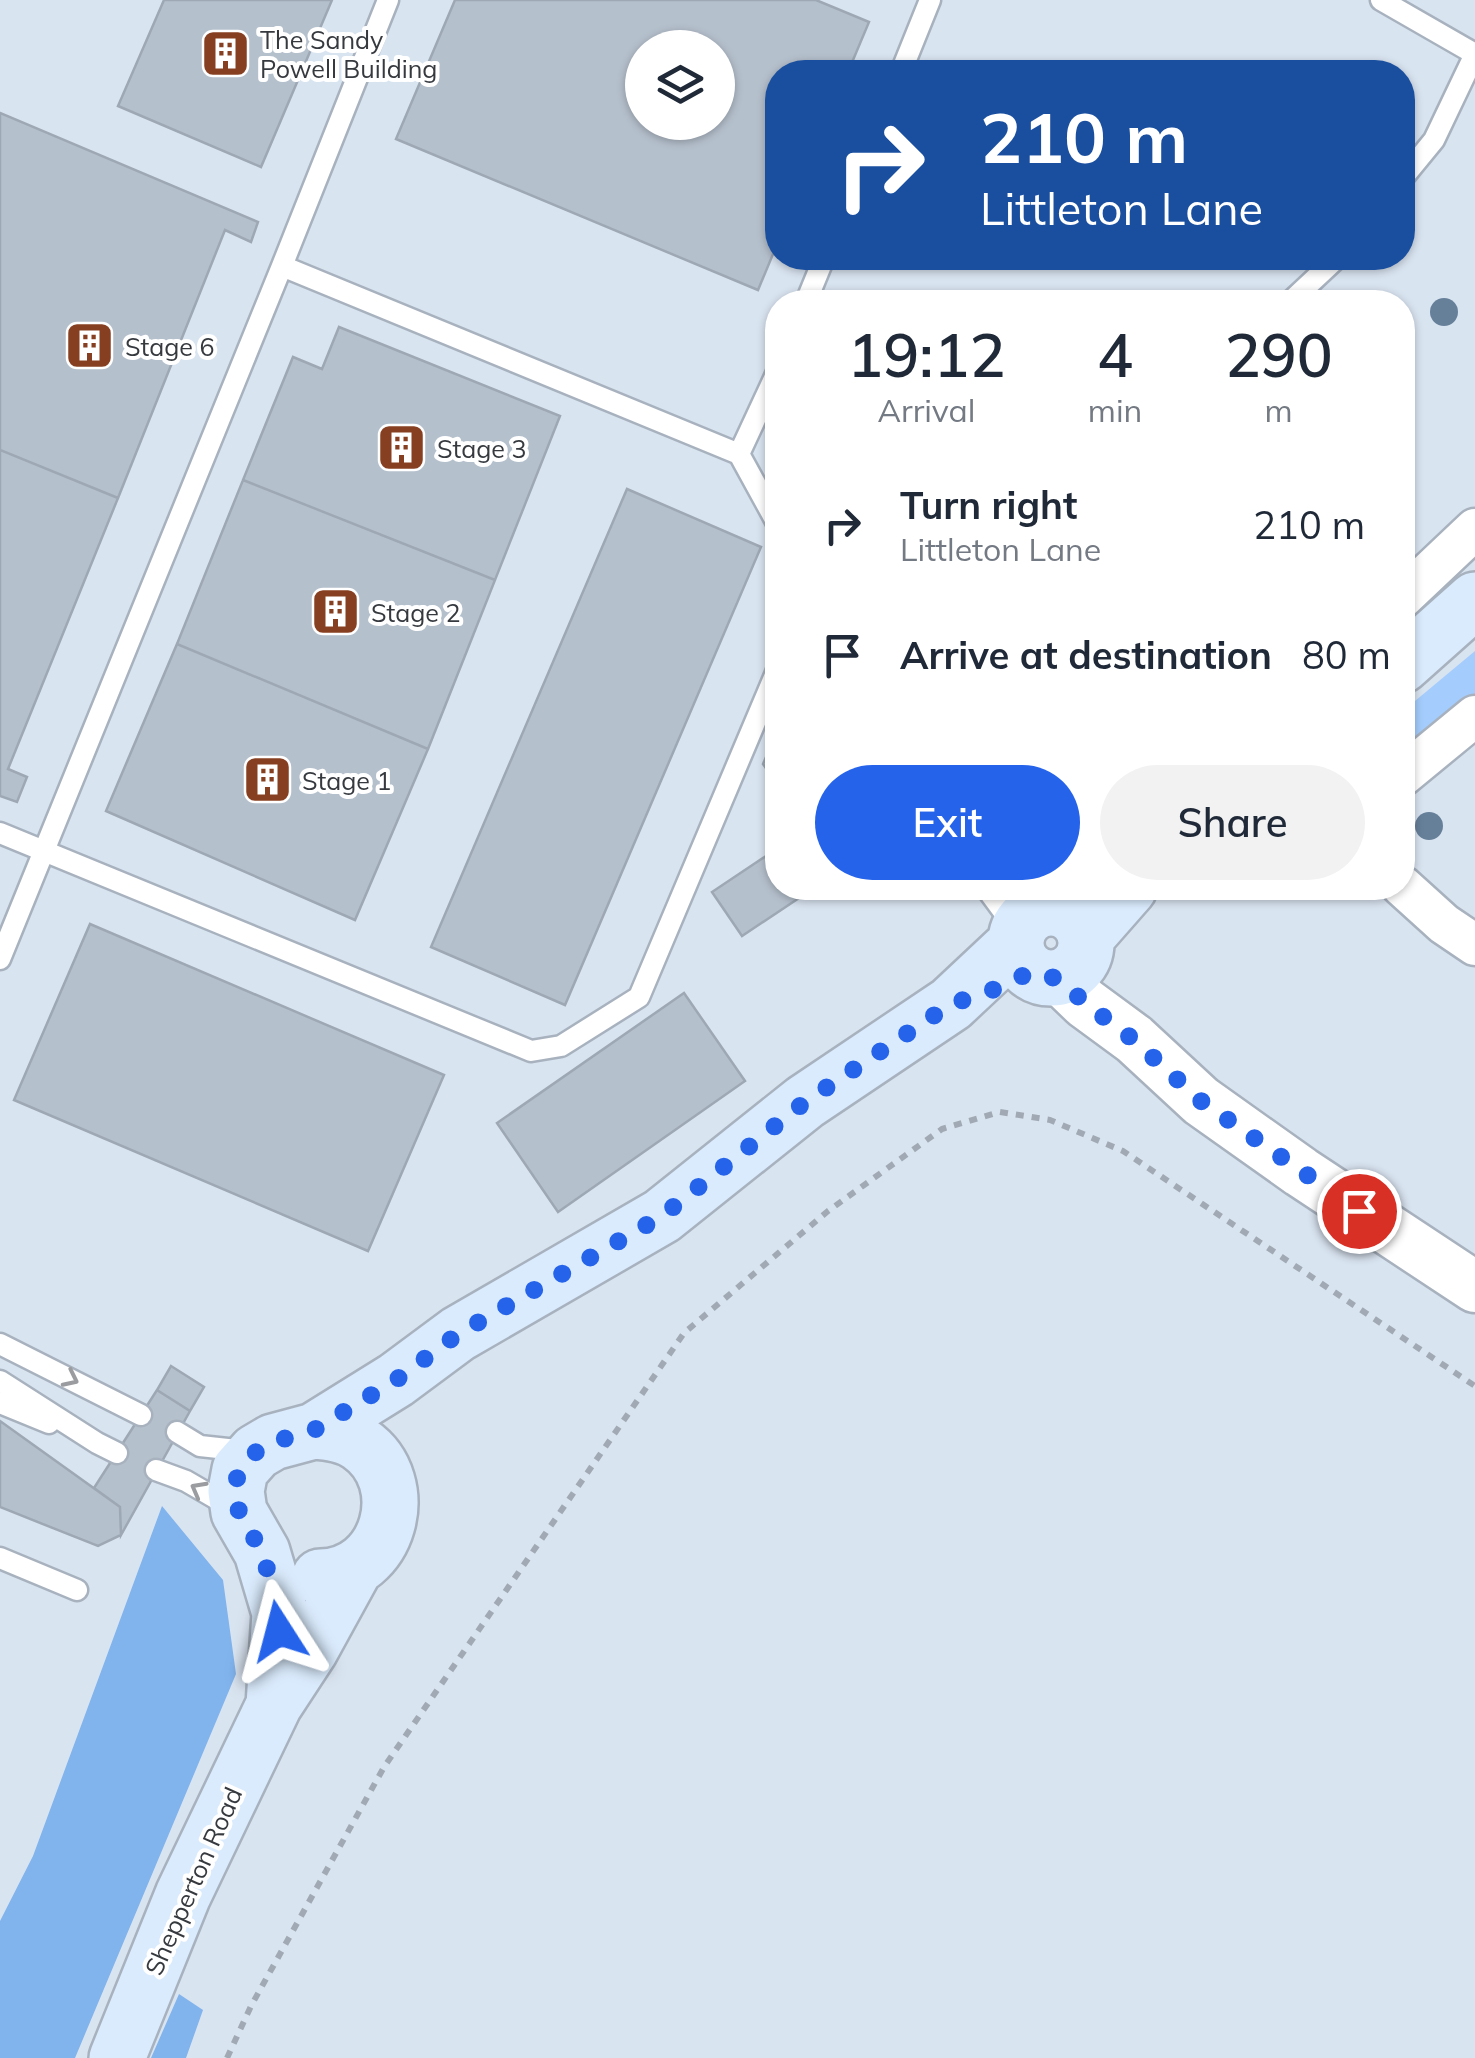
<!DOCTYPE html>
<style>
body{margin:0;font-family:Mulish,sans-serif;background:#f2f2f3;color:#1f2937;height:100vh;display:flex;flex-direction:column;font-size:38px;white-space:nowrap}
*{box-sizing:border-box;margin:0}
p{font-size:32px;color:#747a83}
.icon{flex:none;width:55px;height:55px;fill:none;stroke:currentColor;stroke-width:2;stroke-linecap:round;stroke-linejoin:round}
.map{position:relative;flex:1;overflow:hidden}
.details{position:absolute;left:765px;top:290px;width:650px;height:610px;display:flex;flex-direction:column;background:#fff;border-radius:40px;box-shadow:0 2px 8px #0004}
.details>*{flex:none}
.hud{position:absolute;left:765px;top:60px;width:650px;height:210px;border-radius:40px;box-shadow:0 2px 8px #0004;background:#1a4fa0;color:#fff;overflow:hidden}
.tools{position:absolute;left:625px;top:30px;display:grid;gap:20px}
.tools a{display:grid;place-items:center;width:110px;height:110px;border-radius:50%;background:#fff;box-shadow:0 2px 8px #0004;font-size:50px}
.pin{position:absolute;display:grid;place-items:center;width:85px;height:85px;color:#fff;margin:-42px;border:5px solid #fff;border-radius:50%;box-shadow:0 2px 10px #0007}
.me{position:absolute;width:110px;margin:-55px;rotate:351deg;stroke-linejoin:round;filter:drop-shadow(0 0 8px #0008)}
.turn{display:flex;align-items:center;gap:35px;height:210px;padding:0 50px;font-size:45px}
.turn .icon{width:130px;height:130px;stroke-width:2.5}
.turn b{display:block;font-size:70px;line-height:85px}
.eta{display:flex;justify-content:space-evenly;align-items:center;height:170px;text-align:center}
.eta b{font-size:60px;font-weight:600;line-height:70px}
.primary-button{display:flex;gap:20px;margin-top:auto;padding:20px 50px}
.primary-button a{flex:1;height:115px;border-radius:60px;background:#2563eb;color:#fff;font-size:40px;font-weight:600;line-height:115px;text-align:center}
.primary-button a+a{background:#f2f2f3;color:#1f2937}
ul{padding:0;list-style:none}
li{display:flex;align-items:center;gap:30px;height:130px;padding:0 50px}
li div{flex:1}
li b{display:block;font-size:38px}
li em{font-style:normal}
.map>svg:first-child{display:block}
.green{fill:#a4cdfd}
.forest{fill:#81b3ed}
.building{fill:#b5c0cd;stroke:#9da8b4;stroke-width:2.5;fill-rule:evenodd}
.lines{fill:none;stroke-linecap:round;stroke-linejoin:round}
.service-casing{stroke:#a8b2bf;stroke-width:25}
.minor-casing{stroke:#a8b2bf;stroke-width:45}
.tertiary-casing{stroke:#a8b2bf;stroke-width:55}
.secondary-casing{stroke:#a8b2bf;stroke-width:60}
.path{stroke:#a1aab4;stroke-width:6;stroke-dasharray:8 8;stroke-linecap:butt}
.service{stroke:#fff;stroke-width:20}
.minor{stroke:#fff;stroke-width:40}
.tertiary{stroke:#fff;stroke-width:50}
.secondary{stroke:#daebfd;stroke-width:55}
.tree{fill:#67809a}
.oneway{stroke:#9a9c9f}
.route{stroke:#2563eb;stroke-width:18;stroke-dasharray:0 32.4}
.labels{text-anchor:middle;dominant-baseline:central;stroke-width:8;stroke-linejoin:round;paint-order:stroke}
.poi-label{font-size:25px;fill:#363a3f;stroke:#fff;text-anchor:start}
.street-label{font-size:25px;fill:#363a3f;stroke:#fff}
</style>
<div class="map">
<svg width="1475" height="2058" viewBox="0 0 1475 2058">
<rect width="100%" height="100%" fill="#d9e4f1"/>
<!-- green -->
<path class="green" d="M1475,651V699L1403,761V711Z"/>
<!-- forest -->
<path class="forest" d="M162,1506L223,1580L236,1674L75,2058H0V1921L33,1856Z
M179,1994L203,2010L186,2058H151Z"/>
<!-- building -->
<path class="building" d="M164,0H332L261,167L118,106Z
M455,0H816L869,22L848,72H778V242L758,290L396,139ZM642,48H718V122H642Z
M0,113L258,222L251,242L225,230L118,498L0,450Z
M339,327L560,416L495,580L243,480L293,357L322,369Z
M0,450L118,498L8,769L27,777L17,802L0,796Z
M243,480L495,580L428,749L177,644Z
M627,489L761,547L565,1005L431,947Z
M177,644L428,749L355,920L106,811Z
M778,729V785L763,764Z
M778,848V888H814L742,936L712,892Z
M90,924L444,1075L368,1251L14,1100Z
M684,993L745,1081L558,1212L497,1123Z
M171,1366L204,1387L190,1411L157,1390Z
M157,1390L190,1411L121,1535L120,1507L94,1488Z
M0,1421L120,1507L121,1535L98,1546L0,1507Z"/>
<g class="lines">
<defs>
<path id="service" d="M1381,0L1475,54L1434,140L1402,179
M901,72L930,0
M282,266L388,0
M806,302L824,258
M1290,302L1337,258
M739,454L778,370
M0,833L531,1051L561,1046L639,997L778,668
M986,888L1017,930
M1009,888L1040,909
M0,959L282,266L739,454L778,525
M0,1344L141,1415
M0,1381L97,1443L117,1453
M0,1403L49,1423
M177,1432L200,1446L246,1451
M156,1470L186,1481L229,1506
M0,1558L77,1590"/>
<path id="minor" d="M1402,598L1475,529
M1402,776L1475,716
M1402,886L1444,924L1475,945"/>
<path id="tertiary" d="M1058,977L1085,1003L1134,1039L1201,1101L1301,1172L1475,1287"/>
<path id="secondary" d="M1402,665L1475,600
M1016 943a35 35 0 1 1 70 0a35 35 0 1 1-70 0Z
M1086,937L1129,888
M314,1431C330,1432 346,1434 360,1444C415,1482 390,1577 320,1577
M274,1705L280,1613L262,1552L239,1512L236,1491L240,1470L256,1452L273,1442L314,1431L396,1380L458,1334L662,1216L805,1102L951,1004L1015,944
M117,2058L183,1895L274,1705L310,1650L355,1568"/>
</defs>
<!-- service casing -->
<use href="#service" class="service-casing"/>
<!-- minor casing -->
<use href="#minor" class="minor-casing"/>
<!-- tertiary casing -->
<use href="#tertiary" class="tertiary-casing"/>
<!-- secondary casing -->
<use href="#secondary" class="secondary-casing"/>
<!-- path -->
<path class="path" d="M227,2058L251,2006L384,1767L684,1333L828,1211L942,1129L1000,1112L1050,1120L1123,1151L1475,1386"/>
<!-- service -->
<use href="#service" class="service"/>
<!-- minor -->
<use href="#minor" class="minor"/>
<!-- tertiary -->
<use href="#tertiary" class="tertiary"/>
<!-- secondary -->
<use href="#secondary" class="secondary"/>
</g>
<!-- trees -->
<g class="tree">
<circle cx="1444" cy="312" r="14"/>
<circle cx="1429" cy="826" r="14"/>
</g>
<!-- one-way arrows -->
<defs><path id="oneway-chevron" d="M-2-3.5L2.5 0L-2 3.5" fill="none" stroke-width="1.6" stroke-linecap="round" stroke-linejoin="round" transform="scale(2.5)"/></defs>
<g class="oneway">
<use href="#oneway-chevron" transform="translate(71 1379) rotate(26)"/>
<use href="#oneway-chevron" transform="translate(198 1489) rotate(-151)"/>
</g>
<g class="lines">
<!-- route -->
<path class="route" d="M279,1631L280,1613L262,1552L239,1512L237,1499L236,1481L240,1470L256,1452L273,1442L314,1430L396,1380L458,1334L662,1216L805,1102L951,1004L988,992L1031,972L1039,976L1058,978L1085,1003L1134,1040L1201,1101L1359,1211"/>
</g>
<!-- icons -->
<defs>
<symbol id="building-square" viewBox="-11 -11 22 22"><rect x="-9" y="-9" width="18" height="18" rx="4" fill="#873f21" stroke="#fff"/><path d="M-4-6H4V6H1V3H-1V6H-4ZM-2.5-4.3h1.7v1.8h-1.7ZM.8-4.3h1.7v1.8H.8ZM-2.5-1h1.7V.8h-1.7ZM.8-1h1.7V.8H.8Z" fill="#fff"/></symbol>
</defs>
<g fill-rule="evenodd">
<use href="#building-square" x="198" y="26" width="55" height="55"/>
<use href="#building-square" x="62" y="318" width="55" height="55"/>
<use href="#building-square" x="374" y="420" width="55" height="55"/>
<use href="#building-square" x="308" y="584" width="55" height="55"/>
<use href="#building-square" x="240" y="752" width="55" height="55"/>
</g>
<g class="labels">
<!-- poi labels -->
<g class="poi-label">
<text x="260" y="39">The Sandy<tspan x="260" dy="29">Powell Building</tspan></text>
<text x="125" y="346">Stage 6</text>
<text x="437" y="448">Stage 3</text>
<text x="371" y="612">Stage 2</text>
<text x="302" y="780">Stage 1</text>
</g>
<!-- street labels -->
<g class="street-label">
<text transform="translate(193 1881) rotate(-66)">Shepperton Road</text>
</g>
</g>
</svg>
<div class="tools">
<a><svg class="icon" aria-label="layers" viewBox="0 0 24 24"><path d="M12 4l9 5-9 5-9-5zM3 14l9 5 9-5"/></svg></a>
</div>
<div class="pin" style="left:1359px;top:1211px;background:#d93025"><svg class="icon" aria-label="arrive" viewBox="0 0 24 24"><path d="M6 21V4h12l-3 4 3 4H6"/></svg></div>
<svg class="me" style="left:279px;top:1631px" viewBox="-20 -20 40 40"><path d="M0-17L14 15 0 8-14 15z" fill="#2563eb" stroke="#fff" stroke-width="4"/></svg>
<div class="hud">
<div class="turn"><svg class="icon" aria-label="right" viewBox="0 0 24 24"><path d="M7 20v-9h11M14 6l5 5-5 5"/></svg><div><b>210 m</b>Littleton Lane</div></div>
</div>
<section class="details">
<div class="eta">
<div><b>19:12</b><p>Arrival</p></div>
<div><b>4</b><p>min</p></div>
<div><b>290</b><p>m</p></div>
</div>
<ul>
<li><svg class="icon" aria-label="right" viewBox="0 0 24 24"><path d="M7 20v-9h11M14 6l5 5-5 5"/></svg><div><b>Turn right</b><p>Littleton Lane</p></div><em>210 m</em></li>
<li><svg class="icon" aria-label="arrive" viewBox="0 0 24 24"><path d="M6 21V4h12l-3 4 3 4H6"/></svg><div><b>Arrive at destination</b></div><em>80 m</em></li>
</ul>
<div class="primary-button"><a>Exit</a><a>Share</a></div>
</section>
</div>
